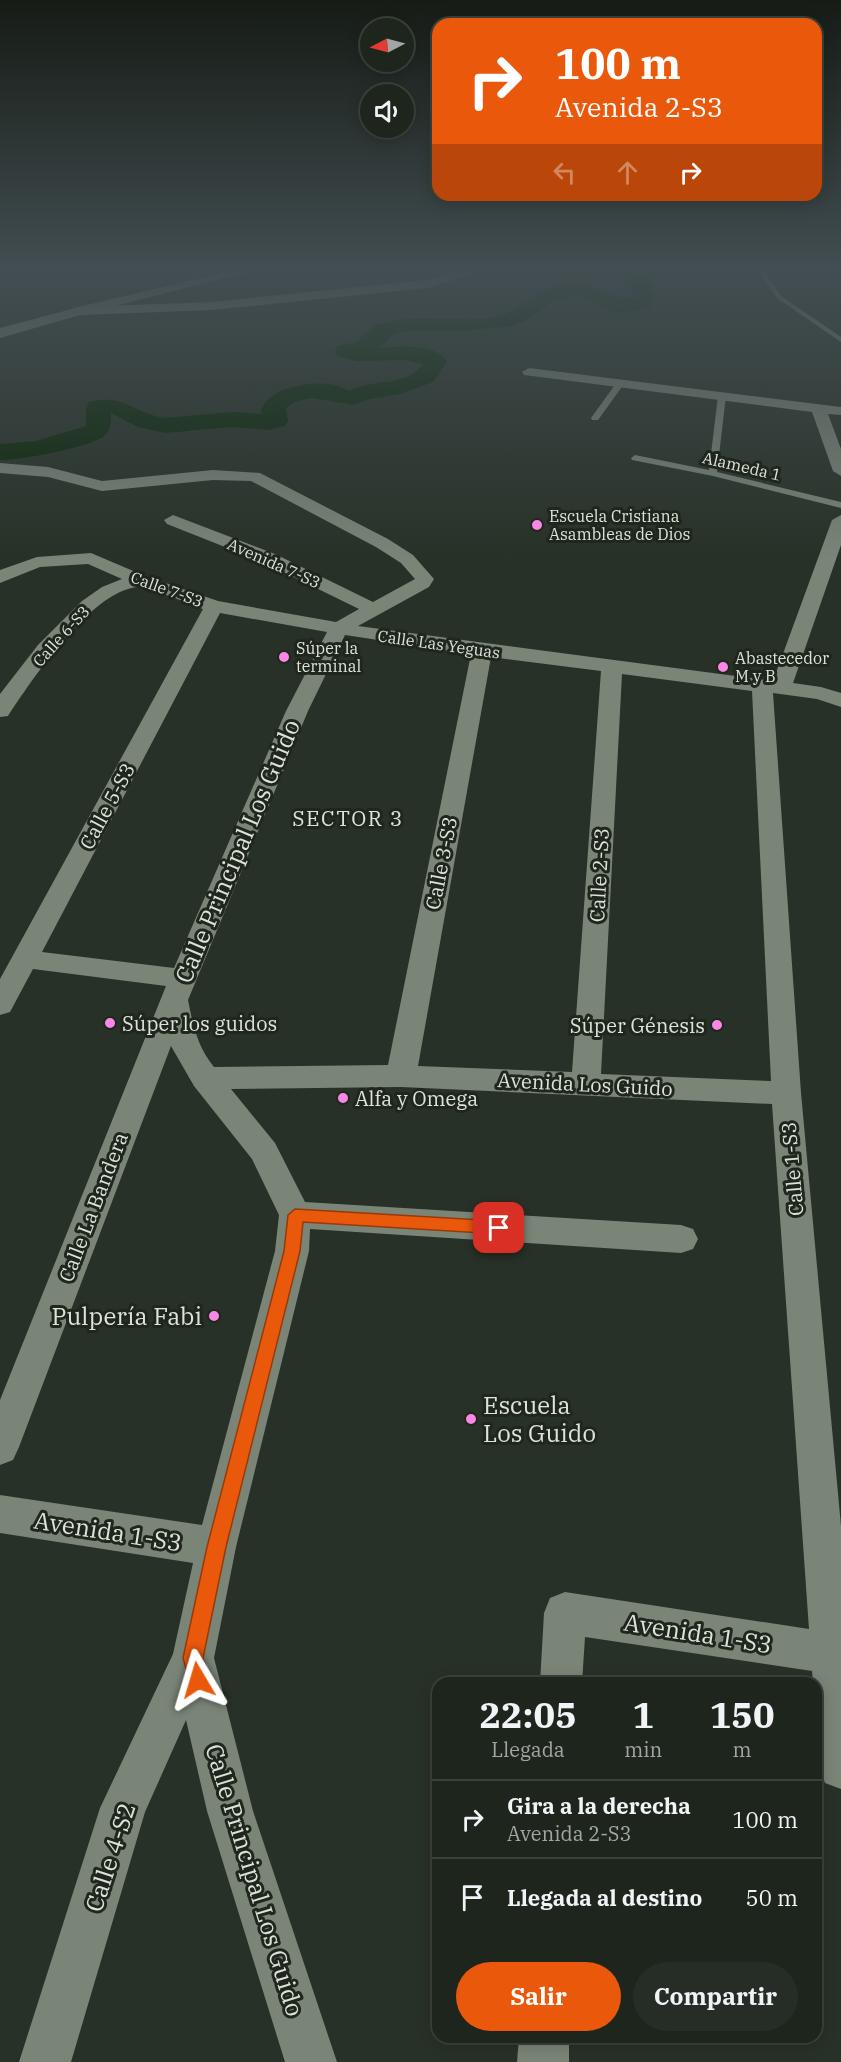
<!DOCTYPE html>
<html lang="es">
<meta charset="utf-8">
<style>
body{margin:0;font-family:"IBM Plex Serif",serif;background:#262d26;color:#f1f3f6;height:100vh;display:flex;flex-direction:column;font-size:22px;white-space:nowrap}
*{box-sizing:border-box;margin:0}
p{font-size:20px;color:#a1a5a4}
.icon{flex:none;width:33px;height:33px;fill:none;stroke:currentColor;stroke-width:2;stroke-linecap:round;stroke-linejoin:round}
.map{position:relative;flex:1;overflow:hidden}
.side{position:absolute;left:432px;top:1677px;width:390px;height:366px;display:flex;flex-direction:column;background:#1e251d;border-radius:18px;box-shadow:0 3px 15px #0003,0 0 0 2px #3c423b}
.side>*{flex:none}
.banner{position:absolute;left:432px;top:18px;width:390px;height:183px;border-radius:18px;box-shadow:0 3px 15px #0003,0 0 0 2px #3c423b;background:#ea580c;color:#fff;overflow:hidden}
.needle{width:39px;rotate:264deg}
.buttons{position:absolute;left:360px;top:18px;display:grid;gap:12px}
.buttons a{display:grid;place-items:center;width:54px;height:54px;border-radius:50%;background:#1e251d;box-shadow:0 3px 15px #0003,0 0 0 2px #3c423b;font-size:30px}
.pin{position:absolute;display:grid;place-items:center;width:51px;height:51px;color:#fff;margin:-26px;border-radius:12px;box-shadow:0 3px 9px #0006}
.me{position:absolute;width:66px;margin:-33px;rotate:353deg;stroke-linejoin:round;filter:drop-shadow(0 0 4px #0008)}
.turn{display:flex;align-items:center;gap:21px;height:126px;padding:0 24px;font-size:27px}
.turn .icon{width:78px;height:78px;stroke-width:2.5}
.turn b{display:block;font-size:42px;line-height:51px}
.lanes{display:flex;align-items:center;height:57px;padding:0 24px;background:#0003;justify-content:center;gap:30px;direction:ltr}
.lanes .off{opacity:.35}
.eta{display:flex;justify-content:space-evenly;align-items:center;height:102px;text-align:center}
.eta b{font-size:36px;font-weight:800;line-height:42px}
.primary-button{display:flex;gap:12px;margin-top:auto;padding:12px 24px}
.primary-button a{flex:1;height:69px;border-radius:36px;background:#ea580c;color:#fff;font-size:24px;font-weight:800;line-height:69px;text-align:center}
.primary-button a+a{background:#262d26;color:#f1f3f6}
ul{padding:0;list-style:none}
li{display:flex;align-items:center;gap:18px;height:78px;padding:0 24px;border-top:2px solid #3c423b}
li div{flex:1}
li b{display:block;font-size:22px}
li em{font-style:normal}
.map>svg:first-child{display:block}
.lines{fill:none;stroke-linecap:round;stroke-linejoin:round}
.river{fill:#0a2605;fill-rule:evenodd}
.service{fill:#7a8477;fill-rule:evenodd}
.minor{fill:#7a8477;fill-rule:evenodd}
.secondary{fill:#7a8477;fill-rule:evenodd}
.route{fill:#ea580c;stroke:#983908;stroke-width:1.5}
.poi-dot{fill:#fa87e6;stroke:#1f271d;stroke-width:2}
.labels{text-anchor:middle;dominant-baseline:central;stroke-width:6;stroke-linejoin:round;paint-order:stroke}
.far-street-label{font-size:16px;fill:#dde2db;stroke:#1f271d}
.far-poi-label{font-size:16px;fill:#dde2db;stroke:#1f271d;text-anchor:start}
.street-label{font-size:20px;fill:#dde2db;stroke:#1f271d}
.poi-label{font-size:20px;fill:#dde2db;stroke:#1f271d;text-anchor:start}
.neighbourhood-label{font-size:21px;letter-spacing:1.5px;fill:#dde2db;stroke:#1f271d}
.near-street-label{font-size:24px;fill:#dde2db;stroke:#1f271d}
.near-poi-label{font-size:24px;fill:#dde2db;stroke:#1f271d;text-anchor:end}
</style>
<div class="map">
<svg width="841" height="2062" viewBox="0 0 841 2062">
<rect width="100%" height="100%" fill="#283127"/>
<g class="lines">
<!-- river -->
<path class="river" d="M630,272H651L648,276L654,296L650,307C639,310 620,315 609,310C597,305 588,297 574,297C549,297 534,321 511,326L463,331H406L394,334L379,348C398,347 434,342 447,361L433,382L401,394L370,399L353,405L312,398L297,401L286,408L288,421L285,426L268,430L232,427L165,433L138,427L111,413C111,422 112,428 105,435C91,448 20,460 0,460V444L36,441L86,426V407L89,402C125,393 134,414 165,418L232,412L262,414L261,410C270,384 328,376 349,391C372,378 406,388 423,364L403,360L357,361L338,356L335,351L338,346L358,342C362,334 370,332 374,325C385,323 395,320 406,319C435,316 480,324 506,314C532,304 539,287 572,285C596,284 610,300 634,298Z"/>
<!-- service -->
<path class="service" d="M759,272H765L781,296L841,337V342L777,298Z
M617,382L624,384L598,420H592L591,418Z
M722,394L726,396L717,472L841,502V508L713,476L632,460L631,458L635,455L709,470L718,396Z"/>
<!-- minor -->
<path class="minor" d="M226,272H248L79,315L73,311L74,308Z
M529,368L841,407V415L828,414L841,449V476L833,471L812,412L524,375L522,372Z
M0,463L48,467L102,481L213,470L260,473L388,539L413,555L434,579L429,587L358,626L773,681L832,520L841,515V545L793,683L821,687L841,693V707L817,699L773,693L801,1093L841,1526V1789L825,1783L819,1767L816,1683H813L812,1671L585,1637L582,1683H540L544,1613L550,1598L565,1592L809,1629L772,1104L401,1087L231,1089L275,1143L305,1202L681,1225L693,1229L698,1239L693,1249L681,1253L310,1229L309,1251L236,1547L214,1658L253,1811L337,2062H285L207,1811L186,1720L145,1812L71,2062H19L100,1808L173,1654L193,1563L0,1533V1495L202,1525L275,1251L279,1215L252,1159L194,1086L171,1046L19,1447L13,1460L0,1465V1400L166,986L33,969L10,1012L0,1015V979L203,609C190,604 147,586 137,587C90,592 32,680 8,716L0,717V694L38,645L82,601L102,587L122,579L88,564L40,567L0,583V570L37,557L91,553L145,576L218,601L336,622L359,609L263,562L167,524L164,520L173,515L275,554L373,602L415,579L401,563L376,547L251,481L213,480L102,491L48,477L0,473ZM220,613L327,632L286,711L174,968L42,952ZM345,635L471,654L388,1065L214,1067C197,1046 193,1025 188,1000L308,711ZM491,657L601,671L572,1072L418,1066ZM622,674L752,691L771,1081L601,1074Z
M519,2037H569V2062H517Z"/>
<!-- secondary -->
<path class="secondary" d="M453,272H476L428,288L211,310L80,315L0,338V328L79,307L211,302L427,280Z"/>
</g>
<!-- sky -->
<linearGradient id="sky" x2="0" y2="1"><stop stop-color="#161b15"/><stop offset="0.48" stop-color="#424e52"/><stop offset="1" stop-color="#424e52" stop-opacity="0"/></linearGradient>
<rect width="841" height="561" fill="url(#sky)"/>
<!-- route -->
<path class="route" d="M295,1209L499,1221L507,1228L499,1234L303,1222L300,1251L226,1547L203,1658L208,1680L205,1687L198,1690L191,1687L183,1658L207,1547L284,1251L288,1215Z"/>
<!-- markers -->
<g class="poi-dot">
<circle cx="537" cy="525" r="6"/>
<circle cx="284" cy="657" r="6"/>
<circle cx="723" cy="667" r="6"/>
<circle cx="110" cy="1023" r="6"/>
<circle cx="717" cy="1025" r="6"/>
<circle cx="343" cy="1098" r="6"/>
<circle cx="214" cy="1316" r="6"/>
<circle cx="471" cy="1419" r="6"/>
</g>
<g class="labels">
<!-- far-street labels -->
<g class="far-street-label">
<text transform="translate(742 466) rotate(13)">Alameda 1</text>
<text transform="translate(274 563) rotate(24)">Avenida 7-S3</text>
<text transform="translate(167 589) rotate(20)">Calle 7-S3</text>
<text transform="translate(61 636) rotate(-48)">Calle 6-S3</text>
<text transform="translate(439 644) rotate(8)">Calle Las Yeguas</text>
</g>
<!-- far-poi labels -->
<g class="far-poi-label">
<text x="549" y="516">Escuela Cristiana<tspan x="549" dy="18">Asambleas de Dios</tspan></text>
<text x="296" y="648">Súper la<tspan x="296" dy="18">terminal</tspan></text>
<text x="735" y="658">Abastecedor<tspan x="735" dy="18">M y B</tspan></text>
</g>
<!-- street labels -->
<g class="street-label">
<text transform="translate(107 806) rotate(-62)">Calle 5-S3</text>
<text transform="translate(441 863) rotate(-79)">Calle 3-S3</text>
<text transform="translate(599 875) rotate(-87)">Calle 2-S3</text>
<text transform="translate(585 1084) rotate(3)">Avenida Los Guido</text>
<text transform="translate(792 1169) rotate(-95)">Calle 1-S3</text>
<text transform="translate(93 1207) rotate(-69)">Calle La Bandera</text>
</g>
<!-- poi labels -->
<g class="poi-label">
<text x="122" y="1023">Súper los guidos</text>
<text x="705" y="1025" text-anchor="end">Súper Génesis</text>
<text x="355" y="1098">Alfa y Omega</text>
</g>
<!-- neighbourhood labels -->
<g class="neighbourhood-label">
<text x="348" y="818">SECTOR 3</text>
</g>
<!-- near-street labels -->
<g class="near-street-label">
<text transform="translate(237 851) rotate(-67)">Calle Principal Los Guido</text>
<text transform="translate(108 1531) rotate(9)">Avenida 1-S3</text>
<text transform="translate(698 1633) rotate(9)">Avenida 1-S3</text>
<text transform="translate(110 1857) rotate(-72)">Calle 4-S2</text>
<text transform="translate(255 1880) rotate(73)">Calle Principal Los Guido</text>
</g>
<!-- near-poi labels -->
<g class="near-poi-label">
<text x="202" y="1316">Pulpería Fabi</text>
<text x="483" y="1405" text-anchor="start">Escuela<tspan x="483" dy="28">Los Guido</tspan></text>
</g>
</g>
</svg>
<div class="buttons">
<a><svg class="needle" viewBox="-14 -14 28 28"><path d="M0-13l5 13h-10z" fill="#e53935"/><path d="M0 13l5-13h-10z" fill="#a1a5a4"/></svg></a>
<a><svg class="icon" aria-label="sound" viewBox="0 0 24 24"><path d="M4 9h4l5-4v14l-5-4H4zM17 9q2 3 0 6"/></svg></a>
</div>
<div class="pin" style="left:499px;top:1228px;background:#d93025"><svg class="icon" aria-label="arrive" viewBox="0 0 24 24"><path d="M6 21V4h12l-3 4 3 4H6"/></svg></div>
<svg class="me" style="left:198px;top:1680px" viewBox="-20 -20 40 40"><path d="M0-17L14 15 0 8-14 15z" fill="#ea580c" stroke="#fff" stroke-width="4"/></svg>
<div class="banner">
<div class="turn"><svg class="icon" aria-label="right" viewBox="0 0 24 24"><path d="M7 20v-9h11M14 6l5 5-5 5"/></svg><div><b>100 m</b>Avenida 2-S3</div></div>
<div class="lanes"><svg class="icon off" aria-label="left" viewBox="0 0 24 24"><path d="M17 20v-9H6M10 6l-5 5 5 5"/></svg><svg class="icon off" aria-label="ahead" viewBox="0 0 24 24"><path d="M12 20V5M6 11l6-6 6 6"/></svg><svg class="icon" aria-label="right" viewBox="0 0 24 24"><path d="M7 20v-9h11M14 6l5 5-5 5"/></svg></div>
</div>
<section class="side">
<div class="eta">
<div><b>22:05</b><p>Llegada</p></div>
<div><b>1</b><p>min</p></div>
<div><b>150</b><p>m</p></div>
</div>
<ul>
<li><svg class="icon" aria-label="right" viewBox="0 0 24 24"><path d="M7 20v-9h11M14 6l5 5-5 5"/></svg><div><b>Gira a la derecha</b><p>Avenida 2-S3</p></div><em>100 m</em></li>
<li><svg class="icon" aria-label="arrive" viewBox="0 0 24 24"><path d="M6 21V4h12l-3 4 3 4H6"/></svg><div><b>Llegada al destino</b></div><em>50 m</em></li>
</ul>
<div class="primary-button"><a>Salir</a><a>Compartir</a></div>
</section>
</div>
